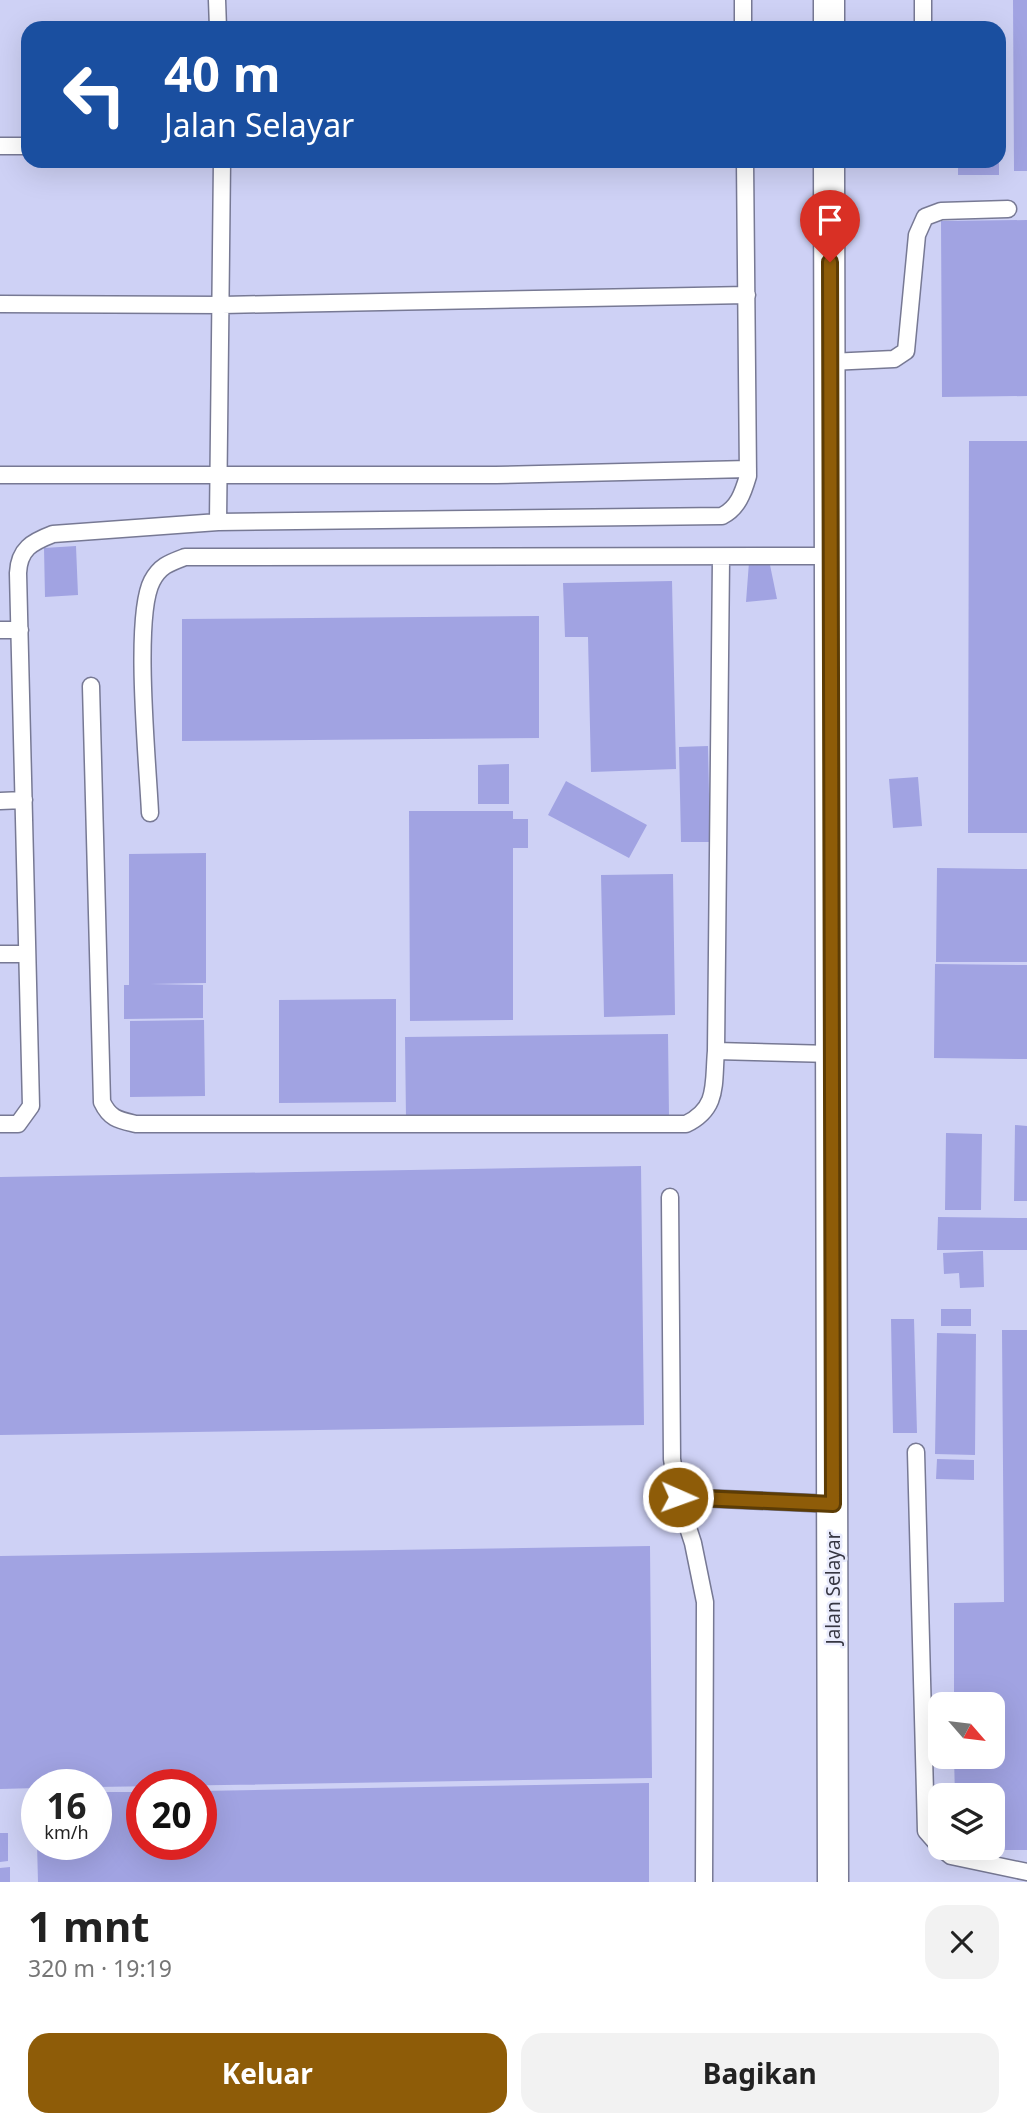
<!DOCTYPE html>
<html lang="id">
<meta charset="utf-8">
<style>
body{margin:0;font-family:"Noto Sans",sans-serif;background:#f2f2f2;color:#222;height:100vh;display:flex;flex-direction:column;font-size:26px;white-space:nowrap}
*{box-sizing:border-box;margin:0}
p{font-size:23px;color:#767676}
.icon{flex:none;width:38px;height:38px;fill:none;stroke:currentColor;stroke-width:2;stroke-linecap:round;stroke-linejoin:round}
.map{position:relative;height:1882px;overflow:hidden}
.details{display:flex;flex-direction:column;background:#fff;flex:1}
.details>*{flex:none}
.banner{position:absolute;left:21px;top:21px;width:985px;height:147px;border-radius:21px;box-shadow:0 7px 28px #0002;background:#1a4fa0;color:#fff;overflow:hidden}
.needle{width:46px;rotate:118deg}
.buttons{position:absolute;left:928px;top:1692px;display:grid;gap:14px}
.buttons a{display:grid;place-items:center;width:77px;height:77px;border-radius:14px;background:#fff;box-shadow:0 7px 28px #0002;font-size:35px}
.speed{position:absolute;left:21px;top:1769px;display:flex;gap:14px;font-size:35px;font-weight:700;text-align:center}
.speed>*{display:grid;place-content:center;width:91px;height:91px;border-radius:50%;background:#fff;box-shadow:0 7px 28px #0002;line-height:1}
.speed small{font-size:18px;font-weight:400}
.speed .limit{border:10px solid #d22;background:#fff;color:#111}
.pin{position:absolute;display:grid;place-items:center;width:60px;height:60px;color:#fff;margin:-72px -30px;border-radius:50% 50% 50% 0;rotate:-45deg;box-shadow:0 0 7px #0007}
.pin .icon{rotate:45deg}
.me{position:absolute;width:77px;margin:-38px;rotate:92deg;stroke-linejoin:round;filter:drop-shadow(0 0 5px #0008)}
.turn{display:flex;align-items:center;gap:24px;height:147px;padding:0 28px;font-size:32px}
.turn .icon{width:91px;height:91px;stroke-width:2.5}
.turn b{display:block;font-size:49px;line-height:60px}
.round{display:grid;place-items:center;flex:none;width:74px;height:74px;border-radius:21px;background:#f2f2f2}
.headline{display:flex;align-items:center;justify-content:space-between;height:119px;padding:0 28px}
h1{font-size:42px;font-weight:700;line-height:52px}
.cta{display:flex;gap:14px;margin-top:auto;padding:14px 28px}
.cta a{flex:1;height:80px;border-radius:21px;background:#8e5c08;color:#fff;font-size:28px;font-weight:700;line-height:80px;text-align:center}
.cta a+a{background:#f2f2f2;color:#222}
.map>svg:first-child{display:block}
.built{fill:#ced1f5;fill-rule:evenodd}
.building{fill:#a1a3e2}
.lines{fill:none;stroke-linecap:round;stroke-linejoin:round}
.service-casing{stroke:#777994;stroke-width:19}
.minor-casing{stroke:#777994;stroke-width:33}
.service{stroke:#fff;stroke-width:16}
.minor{stroke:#fff;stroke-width:30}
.route-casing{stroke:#5c3c05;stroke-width:18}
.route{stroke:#8e5c08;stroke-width:12}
.labels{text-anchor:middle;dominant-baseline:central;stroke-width:5;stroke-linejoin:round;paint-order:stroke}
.street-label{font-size:19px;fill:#363642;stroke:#eaecfd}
</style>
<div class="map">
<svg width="1027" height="1882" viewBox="0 0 1027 1882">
<rect width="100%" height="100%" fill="#dbddfb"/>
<!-- built -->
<path class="built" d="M0,0H1027V1882H0ZM28,28H999V161H28ZM940,1704H992V1757H940ZM37,1785H96V1844H37ZM142,1785H201V1844H142ZM940,1796H992V1848H940Z"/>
<!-- building -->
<path class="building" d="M1013,0H1027V171H1014Z
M958,161H999V175H958Z
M1027,220V396L942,397L941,221Z
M969,441H1027V833H968Z
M76,546L78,595L45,597L44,548Z
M749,562L770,565L777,599L746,602Z
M672,581L676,769L591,772L588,637H565L563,583Z
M539,616V738L182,741V619Z
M708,746L710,842H681L679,747Z
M509,764V804H478V765Z
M918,777L922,826L893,828L889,779Z
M566,781L647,825L629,858L548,815Z
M409,811H513V819H528V848H513V1020L410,1021Z
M206,853V983L150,984L203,985V1018L124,1019V985H129V854Z
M937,868L1027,869V962H936Z
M673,874L675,1015L604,1017L601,875Z
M935,964L1027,965V1059L934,1058Z
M396,999V1102L279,1103V1000Z
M204,1020L205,1096L130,1097V1021Z
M668,1034L669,1116L406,1119L405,1037Z
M1015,1125L1027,1126V1201H1014Z
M946,1133L982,1134L981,1210H945Z
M641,1166L644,1425L0,1435V1177Z
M938,1217L1027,1218V1250H937Z
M983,1251L984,1287L960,1288L959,1273L944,1274L943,1253Z
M941,1309H971V1326H941Z
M891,1319H914L917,1433H893Z
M1002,1330H1027V1850H992V1796H955L954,1757H992V1704H954V1603L1004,1602Z
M937,1333L976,1334L975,1455L935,1454Z
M937,1459L974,1460V1480L936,1479Z
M650,1546L652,1778L96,1787L37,1785V1788L0,1789V1556Z
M649,1783V1882H38L37,1844H96V1792H142V1844H201V1791Z
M0,1833H8V1861L0,1862Z
M10,1867V1882H0V1868Z"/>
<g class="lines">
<defs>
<path id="service" d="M217,0L218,28
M743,0V28
M923,28V0
M0,146H28
M0,304L222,305L747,295
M830,362L894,359L906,351L917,235L925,217L941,211L1008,209
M0,475H496L748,469
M218,522L222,161
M0,630H20
M91,686L102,1102C110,1119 119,1120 136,1124H686C719,1108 713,1084 716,1051L721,559
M0,801L24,800
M150,813C148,766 133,617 152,581C160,566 169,563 185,557L830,556
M0,954H25
M716,1051L832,1054
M0,1124H18L31,1106L18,573C19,549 32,542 53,534L218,522L722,516C738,508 743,493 748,476L745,161
M670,1197L672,1459L678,1497L693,1543L705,1602L704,1882
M916,1452L926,1831L940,1847
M678,1497L833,1504
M941,1848L951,1856L1027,1872"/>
<path id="minor" d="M829,0V28
M829,161L833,1882"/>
</defs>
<!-- service casing -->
<use href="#service" class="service-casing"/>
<!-- minor casing -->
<use href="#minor" class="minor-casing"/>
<!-- service -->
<use href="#service" class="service"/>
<!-- minor -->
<use href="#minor" class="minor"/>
</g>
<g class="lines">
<defs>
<path id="route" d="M678,1497L833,1504L830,262"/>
</defs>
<!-- route casing -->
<use href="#route" class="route-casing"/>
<!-- route -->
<use href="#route" class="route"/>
</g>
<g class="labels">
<!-- street labels -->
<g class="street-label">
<text transform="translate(833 1588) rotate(-90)">Jalan Selayar</text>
</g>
</g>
</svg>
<div class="buttons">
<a><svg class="needle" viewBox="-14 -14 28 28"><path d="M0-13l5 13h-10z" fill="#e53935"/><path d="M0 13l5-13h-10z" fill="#767676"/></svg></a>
<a><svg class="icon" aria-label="layers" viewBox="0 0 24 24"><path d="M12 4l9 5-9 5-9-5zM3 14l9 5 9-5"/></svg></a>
</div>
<div class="speed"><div>16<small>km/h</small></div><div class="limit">20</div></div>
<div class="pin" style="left:830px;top:262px;background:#d93025"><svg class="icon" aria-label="arrive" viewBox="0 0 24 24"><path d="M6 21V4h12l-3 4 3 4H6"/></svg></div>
<svg class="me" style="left:678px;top:1497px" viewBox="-20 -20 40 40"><circle r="17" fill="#8e5c08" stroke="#fff" stroke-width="3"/><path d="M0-11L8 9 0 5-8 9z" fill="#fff"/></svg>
<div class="banner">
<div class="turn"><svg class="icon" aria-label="left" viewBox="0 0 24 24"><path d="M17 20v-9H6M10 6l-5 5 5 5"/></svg><div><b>40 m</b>Jalan Selayar</div></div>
</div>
</div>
<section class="details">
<div class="headline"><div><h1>1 mnt</h1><p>320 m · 19:19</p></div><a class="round"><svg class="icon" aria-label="close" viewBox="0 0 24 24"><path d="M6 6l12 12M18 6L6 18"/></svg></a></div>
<div class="cta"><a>Keluar</a><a>Bagikan</a></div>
</section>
